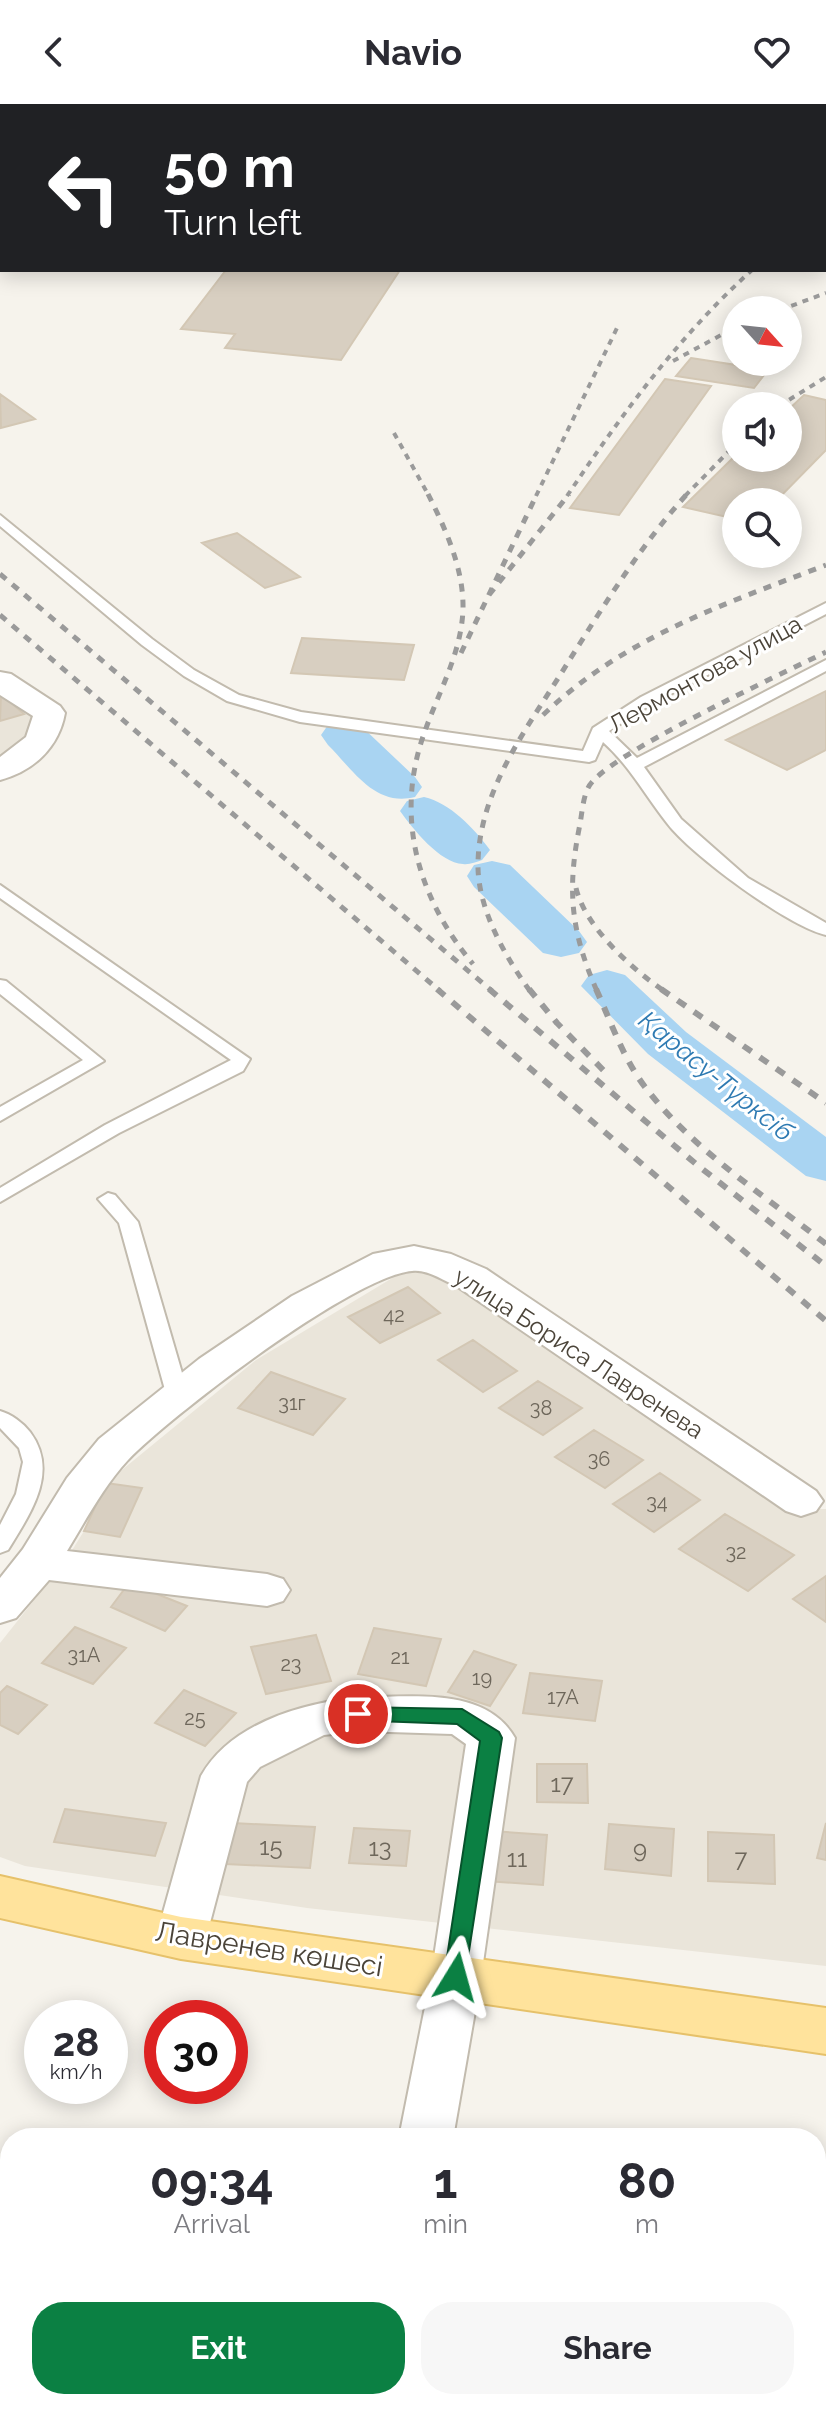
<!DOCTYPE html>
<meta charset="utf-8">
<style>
body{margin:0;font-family:Raleway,sans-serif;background:#f7f7f7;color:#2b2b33;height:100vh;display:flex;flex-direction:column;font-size:30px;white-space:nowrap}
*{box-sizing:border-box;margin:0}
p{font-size:26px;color:#7c7c81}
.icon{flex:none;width:44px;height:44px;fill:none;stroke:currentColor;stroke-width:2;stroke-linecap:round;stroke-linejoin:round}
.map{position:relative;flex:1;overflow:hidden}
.sheet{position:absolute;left:0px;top:2024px;width:826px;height:282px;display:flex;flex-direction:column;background:#fff;border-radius:32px 32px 0 0;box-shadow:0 4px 20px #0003}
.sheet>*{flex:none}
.top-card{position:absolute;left:0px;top:0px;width:826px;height:168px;box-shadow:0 4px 20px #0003;background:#202124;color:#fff;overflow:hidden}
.needle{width:52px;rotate:117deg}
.controls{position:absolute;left:722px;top:192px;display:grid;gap:16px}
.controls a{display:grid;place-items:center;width:80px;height:80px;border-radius:50%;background:#fff;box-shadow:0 4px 20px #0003;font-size:40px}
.speed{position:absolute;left:24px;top:1896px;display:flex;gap:16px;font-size:40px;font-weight:700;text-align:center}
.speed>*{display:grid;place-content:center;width:104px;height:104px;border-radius:50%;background:#fff;box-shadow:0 4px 20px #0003;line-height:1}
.speed small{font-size:20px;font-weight:400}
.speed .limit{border:12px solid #d22;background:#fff;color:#111}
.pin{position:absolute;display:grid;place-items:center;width:68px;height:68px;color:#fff;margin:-34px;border:4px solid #fff;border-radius:50%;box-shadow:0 2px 8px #0007}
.me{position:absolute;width:88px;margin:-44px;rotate:8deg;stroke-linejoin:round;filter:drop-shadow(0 0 6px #0008)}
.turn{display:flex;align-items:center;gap:28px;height:168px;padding:0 32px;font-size:36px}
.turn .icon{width:104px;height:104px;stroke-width:2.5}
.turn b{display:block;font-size:56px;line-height:68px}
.eta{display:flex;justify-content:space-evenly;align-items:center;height:136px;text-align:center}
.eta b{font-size:48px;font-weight:700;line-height:56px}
.button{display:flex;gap:16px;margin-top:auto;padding:16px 32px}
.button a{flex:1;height:92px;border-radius:32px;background:#0b8043;color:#fff;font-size:32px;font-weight:700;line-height:92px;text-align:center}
.button a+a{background:#f7f7f7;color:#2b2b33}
header{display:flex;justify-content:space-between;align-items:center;height:104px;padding:0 32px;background:#fff;font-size:36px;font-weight:700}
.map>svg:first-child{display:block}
.residential{fill:#eae5da}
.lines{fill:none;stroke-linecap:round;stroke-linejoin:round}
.river{fill:#a9d4f2;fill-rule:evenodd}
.building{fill:#d8cfc1;stroke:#d3c7b4;stroke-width:2}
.service-casing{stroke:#c2bbae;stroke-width:4}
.minor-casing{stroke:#c2bbae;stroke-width:4}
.primary-casing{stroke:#e6c16a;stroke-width:4}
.service{fill:#fff;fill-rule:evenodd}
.minor{fill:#fff;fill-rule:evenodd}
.primary{fill:#ffe39c;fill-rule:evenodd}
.rail-far2{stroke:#9a9a9a;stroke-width:4;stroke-dasharray:6 6;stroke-linecap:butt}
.rail-far1{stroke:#9a9a9a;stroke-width:5;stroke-dasharray:8 8;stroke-linecap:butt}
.rail{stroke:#9a9a9a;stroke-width:6;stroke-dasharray:10 10;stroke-linecap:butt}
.route{fill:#0b8043;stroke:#07532c;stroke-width:2}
.labels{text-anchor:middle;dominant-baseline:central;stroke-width:6;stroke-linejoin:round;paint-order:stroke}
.number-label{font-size:20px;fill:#6e675b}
.street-label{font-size:24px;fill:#4b4439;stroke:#fff}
.near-number-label{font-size:24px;fill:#6e675b}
.water-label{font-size:26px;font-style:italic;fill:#2e7ab2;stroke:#fff}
.near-street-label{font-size:28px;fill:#4b4439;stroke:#fff}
</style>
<header><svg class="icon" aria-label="back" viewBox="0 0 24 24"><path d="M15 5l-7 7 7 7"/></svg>Navio<svg class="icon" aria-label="heart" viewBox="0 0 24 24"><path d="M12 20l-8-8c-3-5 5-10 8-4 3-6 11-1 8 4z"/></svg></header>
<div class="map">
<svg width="826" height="2305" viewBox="0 0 826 2305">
<rect width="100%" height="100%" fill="#f6f3ec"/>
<!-- residential -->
<path class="residential" d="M0,583L35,612L27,639L0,660Z
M426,1165L456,1174L802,1405H826V1862L307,1804L25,1762L0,1753V1539L66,1456L84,1427L106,1379L256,1256L404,1167Z"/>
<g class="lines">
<!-- river -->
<path class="river" d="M344,617L360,621L415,673L422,683L415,693C375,703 354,667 328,641L321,631L328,621Z
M424,693C450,699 474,724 490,746L482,756C476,758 469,761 463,760C440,759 413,725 400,707L407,697Z
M492,757L510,761L579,827L587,838L579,849L561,853L543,849L474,783L467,772L474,761Z
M607,866L625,871L686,928L826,1033V1077L806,1072L648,950L581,882L589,871Z"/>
</g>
<!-- building -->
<path class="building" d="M226,166H400L341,256L225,244L235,230L181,225Z
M691,254L768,266L754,284L676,272Z
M665,275L711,282L619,411L570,404Z
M0,290L35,315L1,324Z
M804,291L826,296V346L775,398H736V415L683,403L736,351V354H788V306Z
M237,429L300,473L265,484L202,439Z
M302,534L414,541L404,576L291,569Z
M826,587V646L787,666L726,636Z
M1,590L24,610L0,617Z
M408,1183L440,1209L380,1239L348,1213Z
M473,1236L517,1267L483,1288L438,1256Z
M271,1268L345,1295L313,1331L238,1304Z
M538,1277L582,1304L543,1331L499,1304Z
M594,1326L643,1356L605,1384L555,1353Z
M660,1369L700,1396L654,1428L613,1400Z
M106,1379L142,1384L120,1433L84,1427Z
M725,1410L794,1451L748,1487L679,1445Z
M826,1472V1518L793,1495Z
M129,1479L187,1502L165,1527L111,1503Z
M75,1523L126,1544L93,1580L42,1559Z
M374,1524L441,1535L426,1582L358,1570Z
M316,1531L331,1577L266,1590L251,1543Z
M474,1547L516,1561L490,1602L448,1588Z
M530,1569L602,1577L595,1617L523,1609Z
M7,1582L47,1601L18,1630L0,1621V1589Z
M184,1586L236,1609L205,1642L155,1619Z
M537,1660H587L588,1699L537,1698Z
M65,1705L166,1719L155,1752L54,1738Z
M232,1719L315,1723L310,1764L226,1760Z
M826,1719V1756L817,1754Z
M609,1720L674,1725L671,1772L605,1765Z
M354,1724L410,1727L406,1762L349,1759Z
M492,1727L547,1731L543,1781L487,1777Z
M708,1728L774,1731L775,1780L708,1777Z
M0,2244L10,2253V2296H55L65,2305H0Z"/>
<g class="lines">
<defs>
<path id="service" d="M459,0H476L457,2Z
M824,61H826V69H824Z
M0,411L152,535L194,566L239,591L301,608L583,647L593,624L641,593L826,499V510L653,599L609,627L637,654L826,556V567L644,663L681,715L748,774L826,819V831C788,822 691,751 667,719C645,691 629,661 603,638L595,656L589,658L300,618L227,597L184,572L142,541L0,422Z
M0,781L250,955L243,967L119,1029L0,1098V1084L105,1021L231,956L0,794Z
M0,876L6,877L104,957L0,1017V1003L83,956L0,890Z
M108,1089L115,1091L138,1118L189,1293L185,1298L178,1300L167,1293L119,1119L98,1095Z
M0,1307C11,1310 23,1319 30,1328C60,1368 30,1410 8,1446L0,1449V1421L16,1390L23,1358L19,1344L0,1324Z
M0,2147L10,2151V2177L0,2173Z
M182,2296H210L211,2305H183Z"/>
<path id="minor" d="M0,568L11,570L60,602L65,609C59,643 34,667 0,676V653L26,633L33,612L0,591Z
M414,1142L451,1150L486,1165L816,1387L823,1397L816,1407L801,1412L786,1407L458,1183C444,1177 428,1165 412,1167C353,1172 173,1310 128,1356C103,1383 86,1416 67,1447L267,1470L283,1475L290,1486L283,1497L267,1502L49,1476L16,1514L0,1519V1474L23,1445L67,1374L99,1335L199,1255L292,1192L373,1150Z
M358,1593C410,1594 485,1581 515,1634L481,1873L453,2034H399L431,1873L466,1640L452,1630L358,1627L324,1631L260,1663L247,1678L206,1834L199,1848L181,1854L163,1848L156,1834L201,1672C231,1619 301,1600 358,1593Z
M616,2296H686L690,2305H620Z"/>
<path id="primary" d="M0,1772L181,1813L826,1904V1950L181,1855L0,1814Z"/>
</defs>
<!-- service casing -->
<use href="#service" class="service-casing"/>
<!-- minor casing -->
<use href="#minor" class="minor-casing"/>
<!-- primary casing -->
<use href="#primary" class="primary-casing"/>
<!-- service -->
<use href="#service" class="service"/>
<!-- minor -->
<use href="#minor" class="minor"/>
<!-- primary -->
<use href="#primary" class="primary"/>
<!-- rail-far2 -->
<path class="rail-far2" d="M780,206L826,189
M673,257L736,223
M779,302L826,273
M394,329L429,392
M536,392L617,224
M567,392C622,310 679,232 752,166
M685,392L736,340"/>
<!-- rail-far1 -->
<path class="rail-far1" d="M428,390C446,426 464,465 463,506C461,550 439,587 425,627C394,711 417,793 473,860
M0,470L492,887
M489,491L569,390
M0,511L440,887
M461,549L537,390
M543,611C625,533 722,501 826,461
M576,784C585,823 632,865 664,887
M530,887C506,854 479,807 478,764C477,687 529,622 567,560C604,501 641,441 687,390
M597,887C570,826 567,784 580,720C582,709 583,694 588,684C601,653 786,568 826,548"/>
<!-- rail -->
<path class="rail" d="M437,885L826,1217
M489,885L696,1060L826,1162
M529,885L557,919L609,972
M596,885C611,918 623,954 645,983C693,1046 765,1092 826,1140
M661,885L826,999"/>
</g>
<!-- route -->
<path class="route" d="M358,1603L462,1605L499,1628L502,1634L464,1879L456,1882L448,1879L444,1873L480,1637L457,1620L350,1616L347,1610L350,1605Z"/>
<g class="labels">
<!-- number labels -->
<g class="number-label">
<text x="394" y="1211">42</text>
<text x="292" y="1299">31г</text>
<text x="541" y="1304">38</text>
<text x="599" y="1355">36</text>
<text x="657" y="1398">34</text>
<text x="736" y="1448">32</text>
<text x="84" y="1551">31А</text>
<text x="400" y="1553">21</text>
<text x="291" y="1560">23</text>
<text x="482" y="1574">19</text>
<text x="563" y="1593">17А</text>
<text x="195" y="1614">25</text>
</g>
<!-- street labels -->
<g class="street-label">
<text transform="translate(705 570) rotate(-29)">Лермонтова улица</text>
<text transform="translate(579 1249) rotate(33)">улица Бориса Лавренева</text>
</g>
<!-- near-number labels -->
<g class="near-number-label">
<text x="562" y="1679">17</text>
<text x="271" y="1742">15</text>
<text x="380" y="1743">13</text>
<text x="640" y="1745">9</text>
<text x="517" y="1754">11</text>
<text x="741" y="1754">7</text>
</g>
<!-- water labels -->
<g class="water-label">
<text transform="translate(716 972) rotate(39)">Қарасу-Түрксіб</text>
</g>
<!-- near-street labels -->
<g class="near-street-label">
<text transform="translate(269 1845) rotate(9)">Лавренев көшесі</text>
</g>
</g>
</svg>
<div class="controls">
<a><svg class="needle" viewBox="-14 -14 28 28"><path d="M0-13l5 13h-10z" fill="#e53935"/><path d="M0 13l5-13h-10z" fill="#7c7c81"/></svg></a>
<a><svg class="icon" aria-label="sound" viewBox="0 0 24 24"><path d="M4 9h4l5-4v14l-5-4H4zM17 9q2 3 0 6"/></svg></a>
<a><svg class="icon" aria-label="search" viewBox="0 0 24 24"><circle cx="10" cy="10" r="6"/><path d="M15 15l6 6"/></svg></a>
</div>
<div class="speed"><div>28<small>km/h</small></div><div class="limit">30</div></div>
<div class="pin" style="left:358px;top:1610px;background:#d93025"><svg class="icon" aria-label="arrive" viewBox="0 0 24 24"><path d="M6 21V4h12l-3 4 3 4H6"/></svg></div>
<svg class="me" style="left:456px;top:1873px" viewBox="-20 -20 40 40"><path d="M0-17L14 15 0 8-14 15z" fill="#0b8043" stroke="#fff" stroke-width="4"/></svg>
<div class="top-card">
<div class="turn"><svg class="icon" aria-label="left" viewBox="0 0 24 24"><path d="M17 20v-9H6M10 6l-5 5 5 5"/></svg><div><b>50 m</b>Turn left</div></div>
</div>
<section class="sheet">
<div class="eta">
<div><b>09:34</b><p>Arrival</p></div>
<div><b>1</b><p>min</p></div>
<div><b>80</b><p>m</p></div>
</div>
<div class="button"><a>Exit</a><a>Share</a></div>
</section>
</div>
